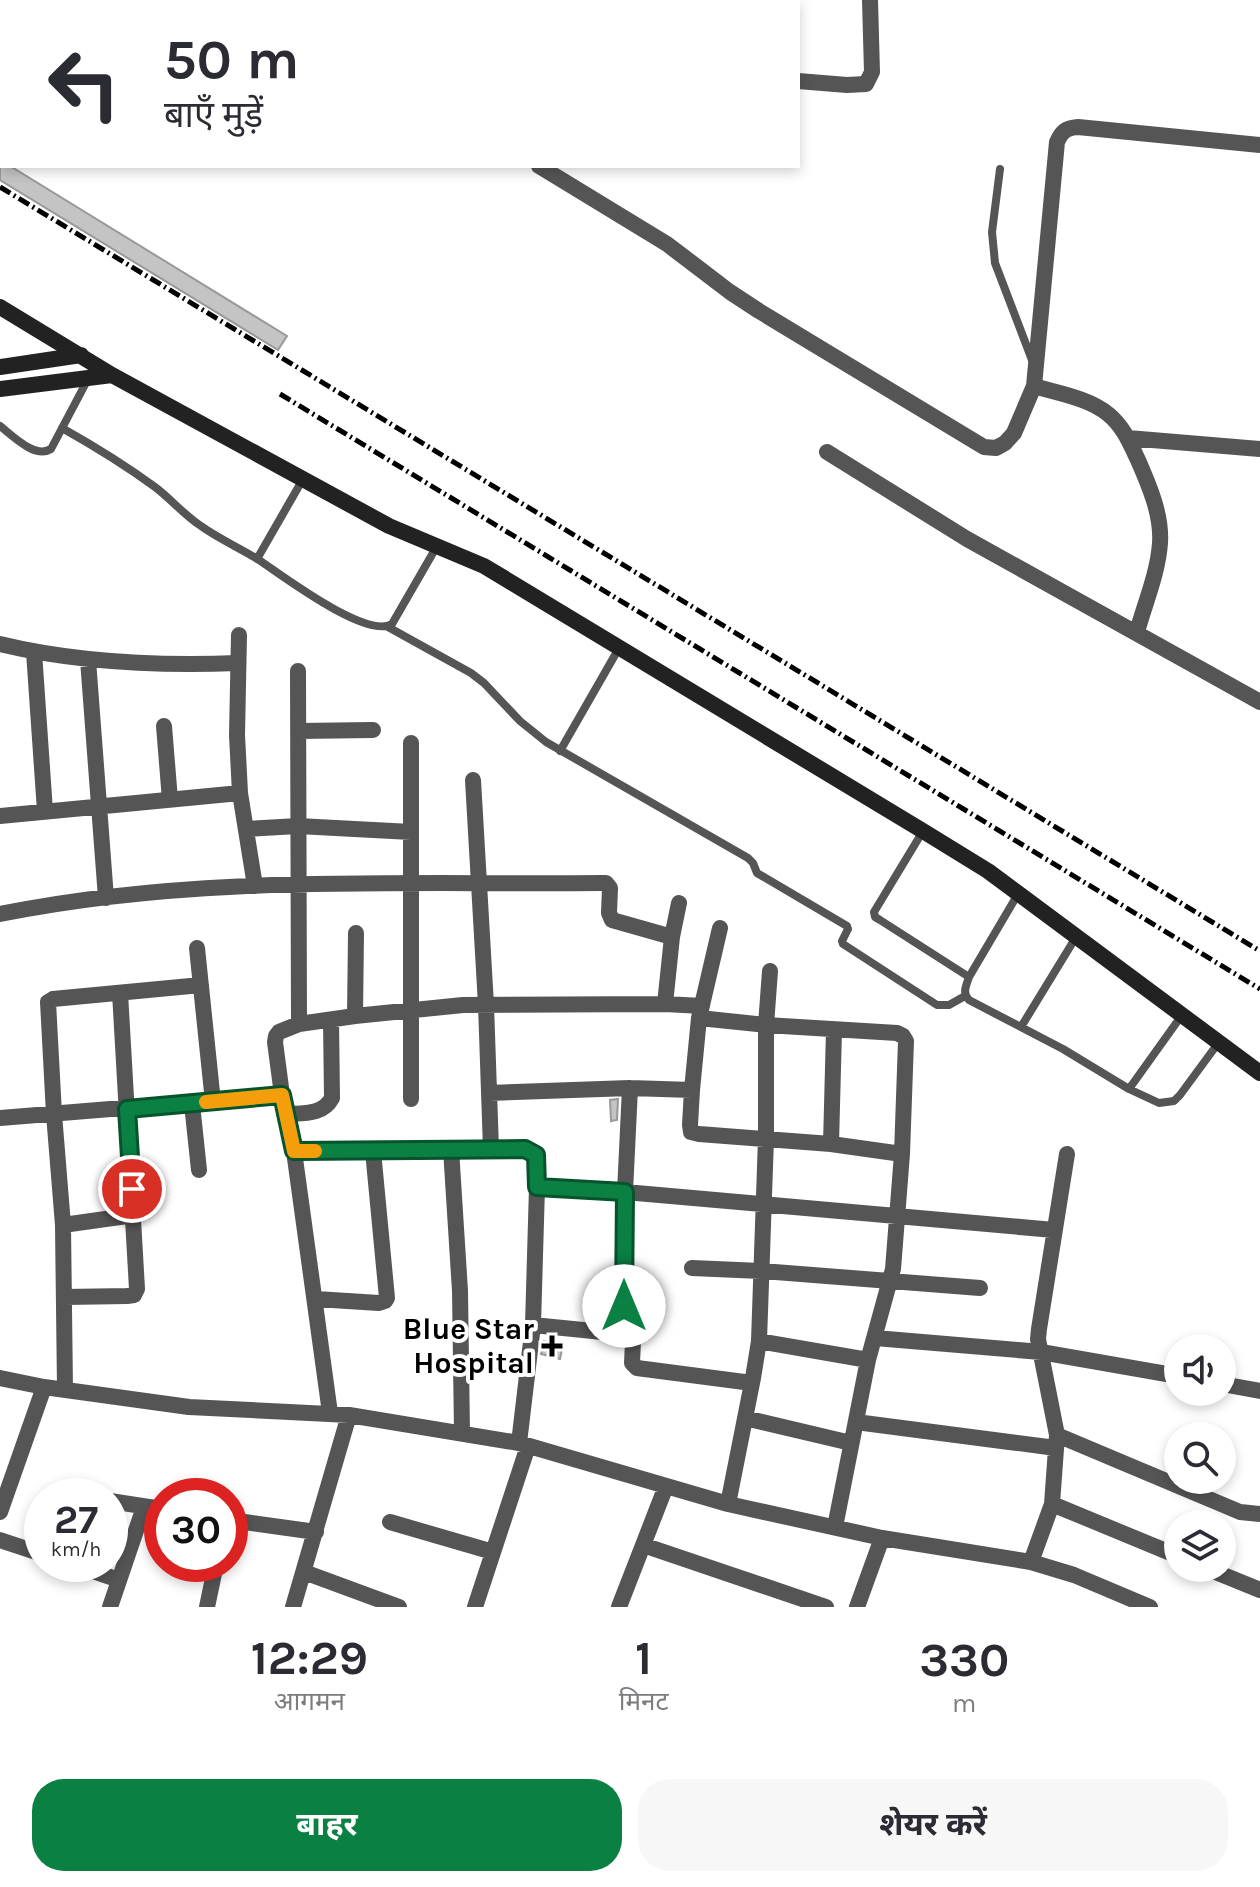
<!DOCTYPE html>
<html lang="hi">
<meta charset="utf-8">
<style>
body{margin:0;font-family:Karla,"Noto Sans Devanagari",sans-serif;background:#f7f7f7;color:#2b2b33;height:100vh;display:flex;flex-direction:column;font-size:30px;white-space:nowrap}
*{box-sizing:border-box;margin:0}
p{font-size:26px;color:#7c7c81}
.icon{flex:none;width:44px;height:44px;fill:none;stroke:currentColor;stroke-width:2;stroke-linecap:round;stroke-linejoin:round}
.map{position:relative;height:1607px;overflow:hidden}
.drawer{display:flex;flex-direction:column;background:#fff;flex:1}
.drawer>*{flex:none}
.top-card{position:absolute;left:0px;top:0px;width:800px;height:168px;box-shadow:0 4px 12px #0003;background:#fff;color:#2b2b33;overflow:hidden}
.fabs{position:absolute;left:1164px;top:1334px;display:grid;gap:16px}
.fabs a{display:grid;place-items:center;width:72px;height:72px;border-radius:50%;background:#fff;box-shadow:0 4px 12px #0003;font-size:40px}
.speed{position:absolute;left:24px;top:1478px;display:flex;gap:16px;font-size:40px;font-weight:700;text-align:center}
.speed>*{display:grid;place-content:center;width:104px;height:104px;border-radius:50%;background:#fff;box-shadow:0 4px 12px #0003;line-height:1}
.speed small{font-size:20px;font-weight:400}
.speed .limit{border:12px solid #d22;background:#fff;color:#111}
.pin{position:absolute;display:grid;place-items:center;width:68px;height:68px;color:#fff;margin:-34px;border:4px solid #fff;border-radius:50%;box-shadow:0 2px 8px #0007}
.me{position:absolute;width:88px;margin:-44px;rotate:0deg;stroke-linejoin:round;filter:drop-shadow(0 0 6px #0008)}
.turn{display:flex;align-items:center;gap:28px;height:168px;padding:0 32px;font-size:36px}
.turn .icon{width:104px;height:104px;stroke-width:2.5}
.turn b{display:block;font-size:56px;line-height:68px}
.eta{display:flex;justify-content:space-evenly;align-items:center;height:136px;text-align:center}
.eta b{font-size:48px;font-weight:700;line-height:56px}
.action{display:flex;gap:16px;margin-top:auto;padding:16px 32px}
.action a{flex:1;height:92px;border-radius:32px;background:#0b8043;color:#fff;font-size:32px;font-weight:700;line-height:92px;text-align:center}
.action a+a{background:#f7f7f7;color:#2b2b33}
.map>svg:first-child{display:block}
.building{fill:#c4c4c4;stroke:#999;stroke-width:2}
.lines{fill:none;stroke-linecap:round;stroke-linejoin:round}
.lane{stroke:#555;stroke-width:8}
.street{stroke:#555;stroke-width:16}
.secondary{stroke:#222;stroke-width:16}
.rail{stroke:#000;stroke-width:5;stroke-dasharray:12 4 2 4;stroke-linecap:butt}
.route-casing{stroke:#07532c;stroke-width:20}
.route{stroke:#0b8043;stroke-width:14}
.slow{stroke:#f59e0b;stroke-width:14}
.poi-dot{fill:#000;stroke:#fff;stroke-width:3}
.labels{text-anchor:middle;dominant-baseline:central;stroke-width:8;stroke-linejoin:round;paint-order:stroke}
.poi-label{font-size:30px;font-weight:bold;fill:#000;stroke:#fff;text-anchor:end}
</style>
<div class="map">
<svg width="1260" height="1607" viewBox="0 0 1260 1607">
<rect width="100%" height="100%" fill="#fff"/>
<!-- building -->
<path class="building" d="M0,160L2,161V166H10L287,336L278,350L0,180Z
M618,1099L617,1120L611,1121L610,1100Z
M544,1341L563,1345L560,1359L541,1354Z"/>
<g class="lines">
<!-- lane -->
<path class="lane" d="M1000,169L992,232L995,263L1032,360
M0,426C13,436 35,459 51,449L88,379
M62,428C94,446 125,465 155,487C171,499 184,515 201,526C219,539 240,548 259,560C283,576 366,639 392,624L437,546
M257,559L303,479
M388,627L471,673L484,683L520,721L546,742L748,858L753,863L757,873L847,926L848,929L842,941L843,944L937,1005H949L965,996
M560,751L619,648
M923,831L874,912L875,917L880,920L969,977C966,986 962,993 969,1000L1063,1049L1129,1089L1159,1103L1174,1101L1180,1095L1219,1042
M969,977L1018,894
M1021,1027L1076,937
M1129,1089L1182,1015"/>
<!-- street -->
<path class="street" d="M268,0L271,2
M421,2V0
M798,81L847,85L866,84L872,72L870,0
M539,166L667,244L730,292L759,311L984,447L996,448L1005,443L1014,433L1034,386L1057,142C1062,131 1066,128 1078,127L1260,145
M1034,386C1057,393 1089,398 1108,414C1123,426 1130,443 1138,460C1149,485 1162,515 1160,543C1158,573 1145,603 1137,632
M1128,438L1260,449
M827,452L967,539L1260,702
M239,635L237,735L240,793L255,886
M0,644C78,663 158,666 238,663
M34,652L45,811
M88,660L106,898
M298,671L299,1024
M164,726L170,800
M298,731L373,730
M411,743V1099
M473,780L486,1005L491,1149
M0,816L240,793
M246,829L298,826L411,832
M0,914C197,874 401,885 601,883H606L610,888L609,913L612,920L672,937
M720,928L699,1018L692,1090L690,1125L691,1132L699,1134L831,1144L902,1154
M197,948L213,1102
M665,1004L672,937L679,903
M355,1016L356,933
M699,1018L766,1025L897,1033L903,1036L906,1041L902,1154L893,1269L868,1360L835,1527
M489,1093L630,1088L692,1090
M192,1104L199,1170
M287,1114C304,1113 323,1115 332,1098L331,1020
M0,1118L282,1095
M831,1144L834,1030
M451,1149L460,1291L462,1433
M294,1151L525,1149L536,1155L537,1187L533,1325L519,1443
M537,1187L625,1192L1054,1230
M63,1225L134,1215
M692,1268L761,1271L980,1288
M65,1297L127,1296L134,1295L137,1289L120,993
M316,1299L379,1303L385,1301L387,1298L373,1151
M533,1325L623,1334L633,1341L632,1363L637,1368L752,1383
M623,1334L625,1192L630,1088
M875,1338L1041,1352L1178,1376
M759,1341L868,1360
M0,1378L44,1387L189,1407L349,1415L519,1443L728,1504L882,1538L1031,1562L1074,1575L1150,1607
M1222,1384L1260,1391
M65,1389L63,1225L54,1114L48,1002L53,999L201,985
M330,1413L294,1151L287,1114L282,1095L275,1042L276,1036L279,1032L299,1024L355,1016L463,1005L665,1004L702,1006
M745,1418L851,1443
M856,1422L1056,1448
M1057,1435L1240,1512L1260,1514
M110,1501L162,1509
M728,1504L753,1378L759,1341L766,1138V1025L770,971
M1052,1504L1057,1435L1038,1339L1039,1329L1067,1154
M0,1512L44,1387
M230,1520L316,1532
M390,1522L493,1552
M0,1540L42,1554
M643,1545L826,1607
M1031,1562L1052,1504L1178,1556
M72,1564L119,1580
M1206,1568L1260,1590
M304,1572L399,1607
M110,1607L144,1507
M207,1607L216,1564
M293,1607L349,1415
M475,1607L528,1446
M619,1607L666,1486
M857,1607L882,1538"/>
<!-- secondary -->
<path class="secondary" d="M0,307L112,375L389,526L484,566L923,831L988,871L1260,1073
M0,367L81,355
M0,389L112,375"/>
<!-- rail -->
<path class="rail" d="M0,187L1260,951
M280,394L1260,989"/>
</g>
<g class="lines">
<defs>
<path id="route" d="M132,1189L127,1109L282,1095L294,1151L525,1149L536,1155L537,1187L625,1192L624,1306"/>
</defs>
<!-- route casing -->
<use href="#route" class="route-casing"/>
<!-- route -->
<use href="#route" class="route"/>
<!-- slow -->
<path class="slow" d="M206,1102L282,1095L294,1151H315"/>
</g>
<!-- markers -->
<path class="poi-dot" d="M548 1334h8v8h8v8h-8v8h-8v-8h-8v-8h8z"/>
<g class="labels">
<!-- poi labels -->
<g class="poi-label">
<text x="534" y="1329">Blue Star<tspan x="534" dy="34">Hospital</tspan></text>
</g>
</g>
</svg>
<div class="fabs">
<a><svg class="icon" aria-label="sound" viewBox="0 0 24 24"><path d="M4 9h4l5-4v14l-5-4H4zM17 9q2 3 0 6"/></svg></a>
<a><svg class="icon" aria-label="search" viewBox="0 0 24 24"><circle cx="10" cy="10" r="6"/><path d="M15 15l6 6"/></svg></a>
<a><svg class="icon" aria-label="layers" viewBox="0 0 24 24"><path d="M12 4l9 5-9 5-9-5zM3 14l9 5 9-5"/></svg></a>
</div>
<div class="speed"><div>27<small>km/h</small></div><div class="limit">30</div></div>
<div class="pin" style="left:132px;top:1189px;background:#d93025"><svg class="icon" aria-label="arrive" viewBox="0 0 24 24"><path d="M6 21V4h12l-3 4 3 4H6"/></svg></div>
<svg class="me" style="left:624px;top:1306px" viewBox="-20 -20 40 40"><circle r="19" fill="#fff"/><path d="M0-13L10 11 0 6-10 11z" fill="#0b8043"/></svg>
<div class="top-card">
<div class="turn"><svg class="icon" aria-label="left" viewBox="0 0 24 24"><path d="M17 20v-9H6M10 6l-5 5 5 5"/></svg><div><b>50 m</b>बाएँ मुड़ें</div></div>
</div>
</div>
<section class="drawer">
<div class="eta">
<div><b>12:29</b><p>आगमन</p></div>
<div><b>1</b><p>मिनट</p></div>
<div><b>330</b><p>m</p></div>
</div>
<div class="action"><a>बाहर</a><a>शेयर करें</a></div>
</section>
